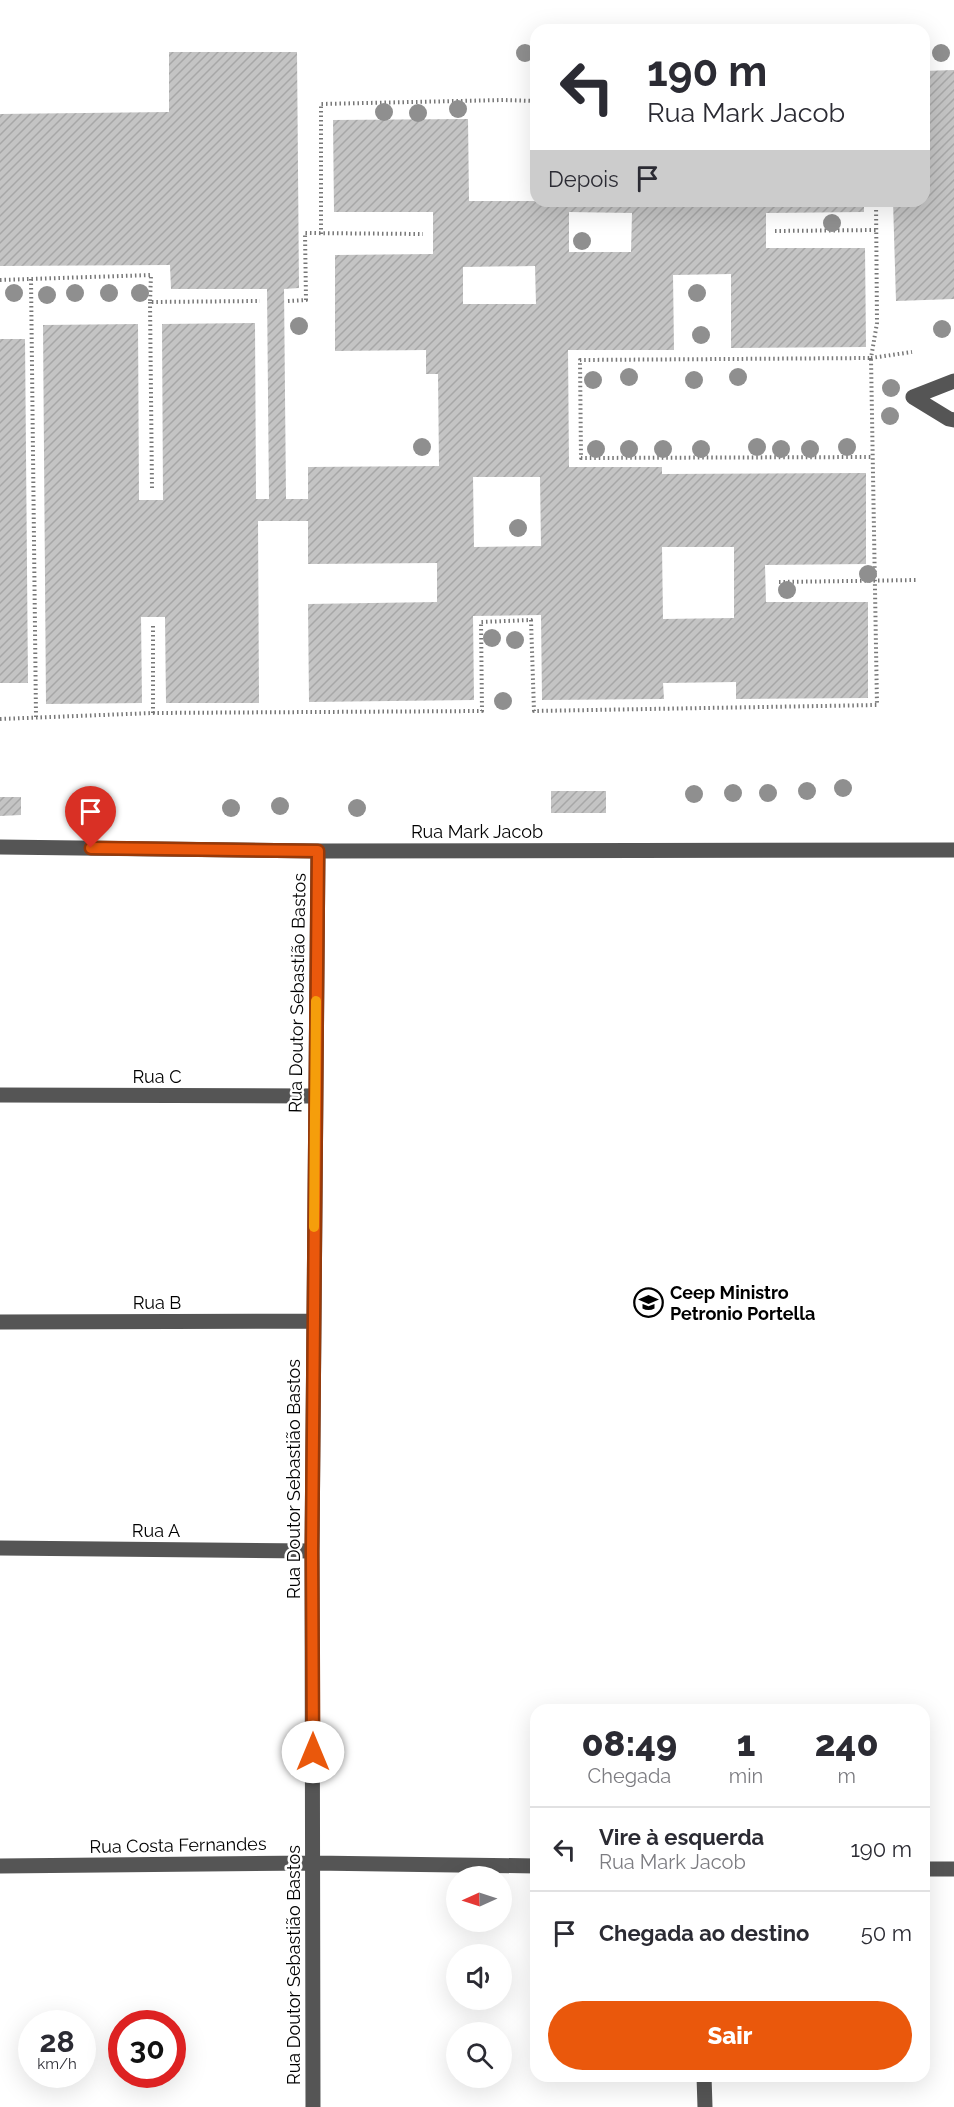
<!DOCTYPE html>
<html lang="pt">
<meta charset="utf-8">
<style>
body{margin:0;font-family:Raleway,sans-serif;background:#f2f2f3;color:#2b2b33;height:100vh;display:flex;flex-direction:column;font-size:22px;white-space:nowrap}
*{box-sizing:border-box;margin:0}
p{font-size:20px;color:#7c7c81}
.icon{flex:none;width:33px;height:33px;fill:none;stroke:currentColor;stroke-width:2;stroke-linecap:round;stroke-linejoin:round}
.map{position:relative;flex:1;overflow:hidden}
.side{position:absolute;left:530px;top:1704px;width:400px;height:378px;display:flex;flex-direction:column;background:#fff;border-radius:18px;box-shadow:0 6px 24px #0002}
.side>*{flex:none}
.top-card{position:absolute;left:530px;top:24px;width:400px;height:183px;border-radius:18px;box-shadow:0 6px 24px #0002;background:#fff;color:#2b2b33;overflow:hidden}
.needle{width:39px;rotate:267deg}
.fabs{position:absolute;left:446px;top:1866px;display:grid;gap:12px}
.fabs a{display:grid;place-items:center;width:66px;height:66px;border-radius:50%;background:#fff;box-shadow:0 6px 24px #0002;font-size:30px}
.speed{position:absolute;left:18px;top:2010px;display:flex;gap:12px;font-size:30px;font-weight:700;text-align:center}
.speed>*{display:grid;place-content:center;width:78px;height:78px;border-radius:50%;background:#fff;box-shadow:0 6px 24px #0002;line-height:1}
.speed small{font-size:15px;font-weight:400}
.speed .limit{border:9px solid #d22;background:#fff;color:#111}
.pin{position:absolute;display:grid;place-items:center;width:51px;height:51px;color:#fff;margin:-62px -26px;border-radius:50% 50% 50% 0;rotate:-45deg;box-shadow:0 0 6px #0007}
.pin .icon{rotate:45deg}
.me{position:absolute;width:66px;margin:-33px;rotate:0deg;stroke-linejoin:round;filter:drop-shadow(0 0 4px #0008)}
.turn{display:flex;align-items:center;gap:21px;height:126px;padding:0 18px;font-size:27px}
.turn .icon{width:78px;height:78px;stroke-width:2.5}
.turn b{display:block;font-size:42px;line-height:51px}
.then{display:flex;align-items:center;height:57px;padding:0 18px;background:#0003;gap:12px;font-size:22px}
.eta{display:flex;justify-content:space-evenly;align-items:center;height:102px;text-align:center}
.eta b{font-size:36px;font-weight:800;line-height:42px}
.primary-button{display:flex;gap:12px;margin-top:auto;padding:12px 18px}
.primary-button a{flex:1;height:69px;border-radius:36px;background:#ea580c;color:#fff;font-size:24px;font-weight:800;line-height:69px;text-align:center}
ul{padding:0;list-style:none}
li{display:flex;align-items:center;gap:18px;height:84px;padding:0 18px;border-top:2px solid #e1e1e2}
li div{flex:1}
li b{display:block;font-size:22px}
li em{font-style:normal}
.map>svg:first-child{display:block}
.building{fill:url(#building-hatch);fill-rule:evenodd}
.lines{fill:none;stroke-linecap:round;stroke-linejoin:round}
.path{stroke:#777;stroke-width:4;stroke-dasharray:1.5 3;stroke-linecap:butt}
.minor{stroke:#555;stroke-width:15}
.tree{fill:#8f8f8f}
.route-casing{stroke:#983908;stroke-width:15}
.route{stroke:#ea580c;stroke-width:10}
.slow{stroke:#f59e0b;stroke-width:10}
.labels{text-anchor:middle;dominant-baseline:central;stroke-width:5;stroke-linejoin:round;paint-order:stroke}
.street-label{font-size:18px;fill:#000;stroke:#fff}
.poi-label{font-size:18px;font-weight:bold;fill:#000;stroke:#fff;text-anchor:start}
</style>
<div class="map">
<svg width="954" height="2107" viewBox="0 0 954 2107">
<defs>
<pattern id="building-hatch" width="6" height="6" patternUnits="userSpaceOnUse" patternTransform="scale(1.5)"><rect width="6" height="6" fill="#c4c4c4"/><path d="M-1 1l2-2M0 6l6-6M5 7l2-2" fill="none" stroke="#a7a7a7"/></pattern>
</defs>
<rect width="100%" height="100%" fill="#fff"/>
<!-- building -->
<path class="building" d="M169,52H297L299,288L284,289L286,499H308V467L439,466L438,374H426V350L335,351V255L433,254V212H334L333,120L468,119L469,201H864V212L766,213V248H865L866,347L731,348V274L673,275L674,350H568L569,467H662V474L866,473V564L765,565L766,602H868V698L736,699V682L663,683L664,699L542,700L541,615L473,616L474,700L309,702L308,604L437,602V563L308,564V521H258L259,703H166L165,617H141L142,703L46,704L43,325L138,324L139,500H163L162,324L255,323L256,499H269L267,289H171L170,265L0,266V114L169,112ZM569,212L632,213L631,252H569ZM535,266L536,304H463V267ZM473,477H540L541,546L474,547ZM662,547H734V618L663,619Z
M954,70V299L896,301L893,201H924V71Z
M0,339H25L28,683H0Z
M551,791H606V813H551Z
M0,797H21V815L0,816Z"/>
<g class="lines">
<!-- path -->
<path class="path" d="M876,201L877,323L871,358L912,352
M775,231L876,230
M321,234V104L503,100L536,101
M31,279L36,717
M0,280L151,275L150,302L260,301
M288,301L306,300L305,233L423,234
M150,302L152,489
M779,582L918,580
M153,713L482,711L481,622L531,620L534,711L877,705L871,358L580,360L581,458L872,457
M0,719L153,713V626"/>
<!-- minor -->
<path class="minor" d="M913,397L949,419L954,420
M913,397L954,381
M0,847L318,851L954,850
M0,1095L315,1096
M0,1322L314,1321
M0,1548L312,1551
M0,1866L313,1863L536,1866
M924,1869H954
M704,2076L705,2107
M313,2107L312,1551L318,851"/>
</g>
<!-- trees -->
<g class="tree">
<circle cx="525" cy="53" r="9"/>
<circle cx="941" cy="53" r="9"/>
<circle cx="458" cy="109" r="9"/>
<circle cx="384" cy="112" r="9"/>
<circle cx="418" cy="113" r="9"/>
<circle cx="832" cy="223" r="9"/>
<circle cx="582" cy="241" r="9"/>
<circle cx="14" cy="293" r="9"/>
<circle cx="75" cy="293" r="9"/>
<circle cx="109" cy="293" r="9"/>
<circle cx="140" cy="293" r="9"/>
<circle cx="697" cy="293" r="9"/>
<circle cx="47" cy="295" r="9"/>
<circle cx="299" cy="326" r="9"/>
<circle cx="942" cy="329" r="9"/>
<circle cx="701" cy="335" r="9"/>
<circle cx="629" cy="377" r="9"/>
<circle cx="738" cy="377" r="9"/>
<circle cx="593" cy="380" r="9"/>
<circle cx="694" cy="380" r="9"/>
<circle cx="891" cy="388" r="9"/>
<circle cx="890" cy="416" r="9"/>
<circle cx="422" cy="447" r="9"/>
<circle cx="757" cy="447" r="9"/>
<circle cx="847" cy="447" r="9"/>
<circle cx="596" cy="449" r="9"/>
<circle cx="629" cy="449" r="9"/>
<circle cx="663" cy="449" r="9"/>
<circle cx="701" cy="449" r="9"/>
<circle cx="781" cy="449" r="9"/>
<circle cx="810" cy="449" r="9"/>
<circle cx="518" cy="528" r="9"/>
<circle cx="868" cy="574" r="9"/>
<circle cx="787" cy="590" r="9"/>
<circle cx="492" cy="638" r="9"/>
<circle cx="515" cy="640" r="9"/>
<circle cx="503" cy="701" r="9"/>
<circle cx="843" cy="788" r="9"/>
<circle cx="807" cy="791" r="9"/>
<circle cx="733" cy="793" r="9"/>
<circle cx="768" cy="793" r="9"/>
<circle cx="694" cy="794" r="9"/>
<circle cx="280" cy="806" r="9"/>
<circle cx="231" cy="808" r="9"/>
<circle cx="357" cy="808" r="9"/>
</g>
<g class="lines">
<defs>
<path id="route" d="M91,848L318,851L312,1551L313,1752"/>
</defs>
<!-- route casing -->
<use href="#route" class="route-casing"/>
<!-- route -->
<use href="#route" class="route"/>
<!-- slow -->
<path class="slow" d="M314,1227L316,1001"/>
</g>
<!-- icons -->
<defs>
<symbol id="school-ring" viewBox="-11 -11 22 22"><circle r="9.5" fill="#fff" stroke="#000" stroke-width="1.5"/><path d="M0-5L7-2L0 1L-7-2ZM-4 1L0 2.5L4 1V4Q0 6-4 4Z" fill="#000"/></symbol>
</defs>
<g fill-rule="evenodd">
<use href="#school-ring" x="632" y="1286" width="33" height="33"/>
</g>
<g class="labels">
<!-- street labels -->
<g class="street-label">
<text x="477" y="831">Rua Mark Jacob</text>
<text transform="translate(297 993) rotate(-89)">Rua Doutor Sebastião Bastos</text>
<text x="157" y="1076">Rua C</text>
<text x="157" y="1302">Rua B</text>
<text transform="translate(293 1479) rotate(-90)">Rua Doutor Sebastião Bastos</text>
<text x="156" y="1530">Rua A</text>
<text transform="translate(178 1845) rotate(-1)">Rua Costa Fernandes</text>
<text transform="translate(293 1965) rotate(-90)">Rua Doutor Sebastião Bastos</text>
</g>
<!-- poi labels -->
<g class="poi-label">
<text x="670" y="1292">Ceep Ministro<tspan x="670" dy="21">Petronio Portella</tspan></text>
</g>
</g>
</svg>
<div class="fabs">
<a><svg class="needle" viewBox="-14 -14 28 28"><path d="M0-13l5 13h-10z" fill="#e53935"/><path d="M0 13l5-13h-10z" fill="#7c7c81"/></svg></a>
<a><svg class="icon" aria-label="sound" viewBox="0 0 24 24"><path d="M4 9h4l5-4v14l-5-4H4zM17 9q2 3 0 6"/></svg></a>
<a><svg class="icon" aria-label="search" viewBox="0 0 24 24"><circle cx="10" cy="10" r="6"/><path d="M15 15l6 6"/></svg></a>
</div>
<div class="speed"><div>28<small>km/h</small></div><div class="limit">30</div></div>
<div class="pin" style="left:91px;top:848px;background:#d93025"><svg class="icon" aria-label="arrive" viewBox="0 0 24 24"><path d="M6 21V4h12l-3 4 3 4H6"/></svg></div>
<svg class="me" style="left:313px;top:1752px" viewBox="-20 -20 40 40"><circle r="19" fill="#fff"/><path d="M0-13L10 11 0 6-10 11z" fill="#ea580c"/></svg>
<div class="top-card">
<div class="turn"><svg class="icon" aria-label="left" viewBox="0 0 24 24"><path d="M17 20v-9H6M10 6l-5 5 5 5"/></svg><div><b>190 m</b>Rua Mark Jacob</div></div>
<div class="then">Depois<svg class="icon" aria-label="arrive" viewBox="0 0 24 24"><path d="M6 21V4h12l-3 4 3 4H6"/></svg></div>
</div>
<section class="side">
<div class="eta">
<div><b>08:49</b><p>Chegada</p></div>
<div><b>1</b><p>min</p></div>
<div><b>240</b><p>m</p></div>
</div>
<ul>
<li><svg class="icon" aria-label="left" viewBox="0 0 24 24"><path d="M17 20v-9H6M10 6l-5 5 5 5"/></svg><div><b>Vire à esquerda</b><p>Rua Mark Jacob</p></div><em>190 m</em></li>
<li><svg class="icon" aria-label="arrive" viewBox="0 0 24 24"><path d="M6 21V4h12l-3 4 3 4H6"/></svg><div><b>Chegada ao destino</b></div><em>50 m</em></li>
</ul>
<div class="primary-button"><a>Sair</a></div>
</section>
</div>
